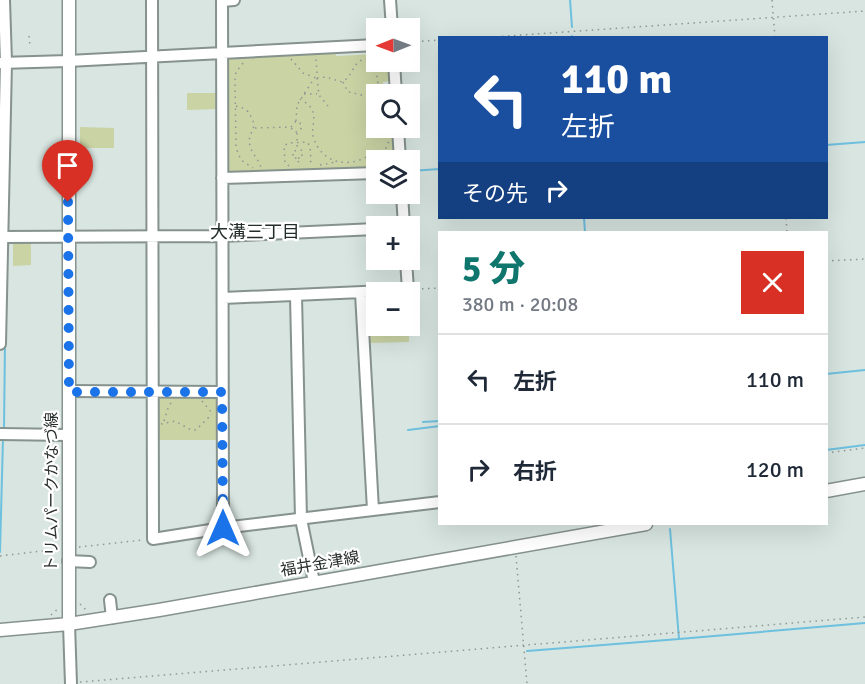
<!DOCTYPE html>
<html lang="ja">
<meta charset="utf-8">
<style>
body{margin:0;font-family:Signika,"Noto Sans JP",sans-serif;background:#f6f6f7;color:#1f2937;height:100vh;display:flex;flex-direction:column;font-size:22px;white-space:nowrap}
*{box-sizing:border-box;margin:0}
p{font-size:20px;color:#747a83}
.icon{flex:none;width:33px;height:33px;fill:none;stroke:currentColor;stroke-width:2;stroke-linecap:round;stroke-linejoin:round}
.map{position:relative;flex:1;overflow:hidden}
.sheet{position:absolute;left:438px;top:231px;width:390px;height:294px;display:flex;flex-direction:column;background:#fff;border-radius:0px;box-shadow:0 6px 24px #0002}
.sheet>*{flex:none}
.top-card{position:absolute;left:438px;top:36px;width:390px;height:183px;border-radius:0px;box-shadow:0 6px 24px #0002;background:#1a4fa0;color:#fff;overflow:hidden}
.needle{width:39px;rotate:269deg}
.fabs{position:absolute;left:366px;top:18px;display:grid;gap:12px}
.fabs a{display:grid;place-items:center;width:54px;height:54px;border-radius:0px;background:#fff;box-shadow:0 6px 24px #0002;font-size:30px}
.pin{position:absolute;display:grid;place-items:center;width:51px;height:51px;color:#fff;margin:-62px -26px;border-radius:50% 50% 50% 0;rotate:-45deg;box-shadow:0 0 6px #0007}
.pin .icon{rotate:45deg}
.me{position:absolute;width:66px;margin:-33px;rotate:0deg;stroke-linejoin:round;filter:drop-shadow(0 0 4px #0008)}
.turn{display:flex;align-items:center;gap:21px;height:126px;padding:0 24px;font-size:27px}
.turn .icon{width:78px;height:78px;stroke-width:2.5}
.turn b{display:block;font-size:42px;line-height:51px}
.then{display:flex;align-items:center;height:57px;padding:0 24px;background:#0003;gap:12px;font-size:22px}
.round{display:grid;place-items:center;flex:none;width:63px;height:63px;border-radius:0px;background:#f6f6f7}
.head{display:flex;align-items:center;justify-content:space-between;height:102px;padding:0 24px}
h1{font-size:36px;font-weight:800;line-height:45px;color:#0f766e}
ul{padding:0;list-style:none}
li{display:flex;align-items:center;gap:18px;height:90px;padding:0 24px;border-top:2px solid #e0e1e3}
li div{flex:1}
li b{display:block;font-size:22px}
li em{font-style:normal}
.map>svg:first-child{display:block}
.green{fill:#c9d3a4}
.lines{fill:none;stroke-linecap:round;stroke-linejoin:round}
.stream{stroke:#6ec0df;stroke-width:2}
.minor-casing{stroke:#86928d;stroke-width:14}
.major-casing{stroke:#86928d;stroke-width:15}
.path{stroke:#8d9793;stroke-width:1.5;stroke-dasharray:1.5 4.5;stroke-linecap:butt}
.minor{stroke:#fff;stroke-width:10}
.major{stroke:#fff;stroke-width:12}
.route{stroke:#1a73e8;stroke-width:10;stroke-dasharray:0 18}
.labels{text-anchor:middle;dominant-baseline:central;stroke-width:4.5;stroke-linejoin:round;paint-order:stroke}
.street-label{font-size:16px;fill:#292f2d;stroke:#fff}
.neighbourhood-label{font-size:18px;fill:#232d29;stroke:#fff}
</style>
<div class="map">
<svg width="865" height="684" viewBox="0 0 865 684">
<rect width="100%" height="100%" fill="#d8e5e0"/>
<!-- green -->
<path class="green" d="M335,49L336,56L376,54V62H391L392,81L383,82L384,94H376V128H396L397,160H376V169L228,173V58L232,55Z
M187,93H217V109L187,110Z
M80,127L114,128V148H80Z
M31,241V265L13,266V242Z
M409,328V342L370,343L369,329Z
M155,395H216V440H155Z"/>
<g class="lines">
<!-- stream -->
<path class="stream" d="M570,0L572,27
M572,36V38
M826,145L865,142
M410,171L440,169
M584,218L585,232
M826,374L865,370
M423,422L440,421
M4,429L5,342
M408,430L440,426
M826,450L865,445
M670,529L679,639L865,623
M0,552L3,438
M527,651L679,639"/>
<defs>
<path id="minor" d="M152,0L153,539L223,528L440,502
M222,0L223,528
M390,0L392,28
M222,1L234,0
M394,62L396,94
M0,63L68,61L376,45
M398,128L400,160
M222,178L376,173
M402,194L404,226
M0,237L222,236L376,229
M361,293L373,510
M296,296L301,519L314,582
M223,298L408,290L406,260
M0,344L6,62L4,0
M69,391L222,392
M0,434L68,435
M68,561L90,562
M110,600L112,618
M69,624L71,684"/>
<path id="major" d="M69,0V624
M826,491L865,484
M0,630L69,624L159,610L646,524"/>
</defs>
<!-- minor casing -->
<use href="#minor" class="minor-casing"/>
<!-- major casing -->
<use href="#major" class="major-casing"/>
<!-- path -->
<path class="path" d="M772,0L775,38
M29,36L30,45
M478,38L865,11
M410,42L440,40
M291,59L303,73L313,77
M243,63L236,72L235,79L236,148L241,160L253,168
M317,78L326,77L342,82C355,75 352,58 370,59L376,63L377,80L382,94
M317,78L319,95L328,106
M343,82L348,92C358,93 366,98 376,97
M304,94H317
M300,99C303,101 309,104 311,108C317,116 311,128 313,136C322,167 354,169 375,151L381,152L387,147L389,140
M236,106L246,109C263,132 246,128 250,146C252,154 259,159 261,168
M369,109L376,102
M296,121L297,105L317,74L316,58
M255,128L291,127L296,121L300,123L302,127L300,130L297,132L293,131L291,127
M297,133V150
M298,158H302V150L293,151V158H298L299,167
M320,165L336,162
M289,166L285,163L284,146L288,143L307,142L310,146L311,161L308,166
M786,218L787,232
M826,261L865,259
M416,289L440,288
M202,401L212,413
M164,421L168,408L172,401
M161,424L175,421L191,430H196L212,414
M826,453L865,448
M79,547L143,540
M0,556L59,549
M516,556L527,684
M80,604L87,611
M51,615L59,608
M80,682L865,617"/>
<!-- minor -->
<use href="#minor" class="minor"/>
<!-- major -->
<use href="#major" class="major"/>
</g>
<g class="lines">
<!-- route -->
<path class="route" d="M68,202L69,392H222L223,528"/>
</g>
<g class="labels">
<!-- street labels -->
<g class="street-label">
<text transform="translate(52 492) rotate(-90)">トリムパークかなづ線</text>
<text transform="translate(320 564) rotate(-10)">福井金津線</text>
</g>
<!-- neighbourhood labels -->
<g class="neighbourhood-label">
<text x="255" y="232">大溝三丁目</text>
</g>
</g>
</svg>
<div class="fabs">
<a><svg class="needle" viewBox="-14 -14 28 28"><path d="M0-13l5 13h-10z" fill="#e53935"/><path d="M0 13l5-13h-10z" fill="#747a83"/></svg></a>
<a><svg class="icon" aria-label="search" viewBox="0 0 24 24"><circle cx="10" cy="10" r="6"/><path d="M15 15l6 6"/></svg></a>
<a><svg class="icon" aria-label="layers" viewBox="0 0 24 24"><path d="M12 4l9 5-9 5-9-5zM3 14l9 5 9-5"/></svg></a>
<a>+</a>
<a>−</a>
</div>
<div class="pin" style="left:68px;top:202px;background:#d93025"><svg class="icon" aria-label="arrive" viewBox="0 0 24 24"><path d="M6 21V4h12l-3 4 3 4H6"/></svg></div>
<svg class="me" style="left:223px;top:528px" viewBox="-20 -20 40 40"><path d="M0-17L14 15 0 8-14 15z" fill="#1a73e8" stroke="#fff" stroke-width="4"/></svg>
<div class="top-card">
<div class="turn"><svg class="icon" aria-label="left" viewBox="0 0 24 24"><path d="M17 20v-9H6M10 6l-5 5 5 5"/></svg><div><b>110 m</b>左折</div></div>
<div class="then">その先<svg class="icon" aria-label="right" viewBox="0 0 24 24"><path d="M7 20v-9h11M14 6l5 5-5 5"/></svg></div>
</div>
<section class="sheet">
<div class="head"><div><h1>5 分</h1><p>380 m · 20:08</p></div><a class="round" style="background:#d93025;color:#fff"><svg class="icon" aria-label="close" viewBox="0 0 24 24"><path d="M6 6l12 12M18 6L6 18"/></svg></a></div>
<ul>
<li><svg class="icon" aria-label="left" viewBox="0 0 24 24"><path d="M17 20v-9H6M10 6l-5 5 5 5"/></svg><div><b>左折</b></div><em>110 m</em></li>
<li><svg class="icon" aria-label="right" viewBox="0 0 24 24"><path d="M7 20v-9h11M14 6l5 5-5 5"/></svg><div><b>右折</b></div><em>120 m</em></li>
</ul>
</section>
</div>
